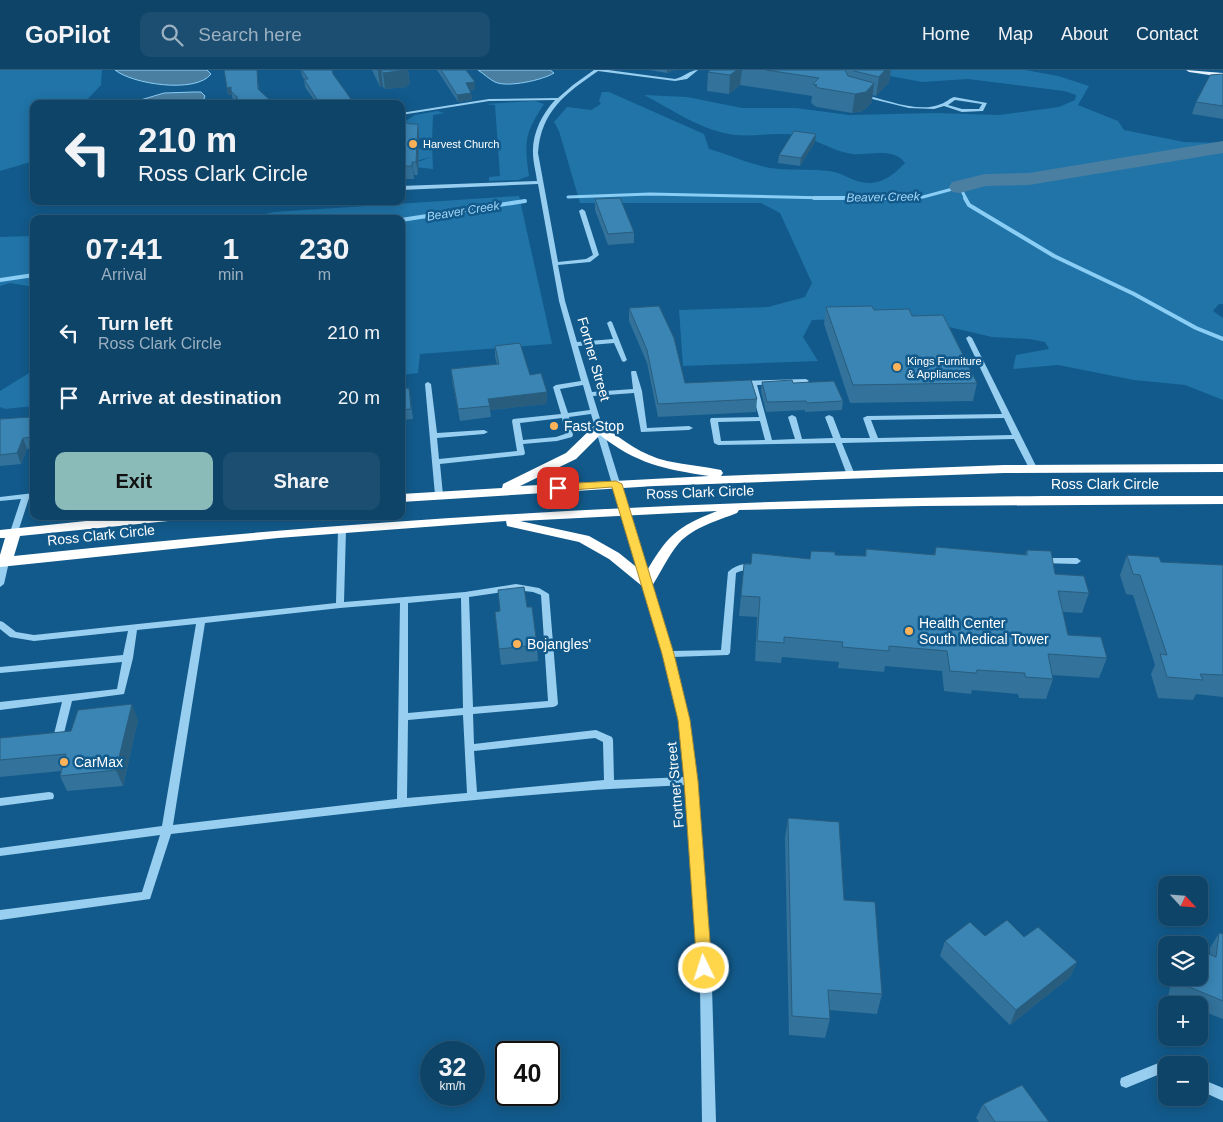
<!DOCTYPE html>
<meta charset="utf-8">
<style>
body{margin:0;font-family:Arial,sans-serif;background:#1c4e71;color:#f1f3f6;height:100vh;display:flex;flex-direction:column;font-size:19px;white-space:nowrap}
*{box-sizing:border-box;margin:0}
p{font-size:16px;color:#9bb0c0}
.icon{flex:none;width:28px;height:28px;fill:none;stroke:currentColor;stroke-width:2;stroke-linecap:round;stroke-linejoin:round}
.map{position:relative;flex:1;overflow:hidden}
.panel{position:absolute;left:30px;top:145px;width:375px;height:305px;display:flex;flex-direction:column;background:#0e4468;border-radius:10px;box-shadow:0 2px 12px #0003,0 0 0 1px #2e5c7c}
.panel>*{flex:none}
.guide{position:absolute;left:30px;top:30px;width:375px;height:105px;border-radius:10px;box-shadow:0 2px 12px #0003,0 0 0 1px #2e5c7c;background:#0e4468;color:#f1f3f6;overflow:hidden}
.needle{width:32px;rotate:116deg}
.controls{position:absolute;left:1158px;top:806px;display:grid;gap:10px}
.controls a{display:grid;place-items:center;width:50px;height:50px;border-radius:10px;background:#0e4468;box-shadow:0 2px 12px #0003,0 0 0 1px #2e5c7c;font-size:25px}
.speed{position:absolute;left:420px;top:971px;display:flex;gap:10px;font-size:25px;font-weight:700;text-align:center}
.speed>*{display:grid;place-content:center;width:65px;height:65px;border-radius:50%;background:#0e4468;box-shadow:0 2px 12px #0003,0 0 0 1px #2e5c7c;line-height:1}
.speed small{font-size:12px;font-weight:400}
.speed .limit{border:2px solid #111;border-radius:8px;background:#fff;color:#111}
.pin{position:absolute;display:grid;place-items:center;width:42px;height:42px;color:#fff;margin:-21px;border-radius:10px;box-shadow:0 2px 8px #0006}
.me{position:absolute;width:55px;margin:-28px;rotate:356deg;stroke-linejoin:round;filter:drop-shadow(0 0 4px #0008)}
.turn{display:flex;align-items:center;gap:18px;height:105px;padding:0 25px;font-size:22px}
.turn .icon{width:65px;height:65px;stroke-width:2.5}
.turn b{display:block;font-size:35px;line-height:42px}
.eta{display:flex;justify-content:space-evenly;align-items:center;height:85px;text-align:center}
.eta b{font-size:30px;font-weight:700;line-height:35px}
.primary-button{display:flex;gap:10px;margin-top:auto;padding:10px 25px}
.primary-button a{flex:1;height:58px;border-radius:10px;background:#8bbbb9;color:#111;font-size:20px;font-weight:700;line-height:58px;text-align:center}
.primary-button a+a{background:#1c4e71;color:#f1f3f6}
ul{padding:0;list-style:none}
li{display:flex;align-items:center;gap:15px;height:65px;padding:0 25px}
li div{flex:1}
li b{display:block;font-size:19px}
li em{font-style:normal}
header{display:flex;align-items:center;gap:30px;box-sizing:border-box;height:70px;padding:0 25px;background:#0e4468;border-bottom:1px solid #2e5c7c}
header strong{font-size:24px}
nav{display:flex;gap:28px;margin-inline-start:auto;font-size:18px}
.search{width:350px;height:45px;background:#1c4e71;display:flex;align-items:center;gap:12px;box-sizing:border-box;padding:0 18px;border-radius:10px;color:#9bb0c0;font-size:19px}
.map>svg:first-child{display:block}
.green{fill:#2074a8}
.water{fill:#4a7fa2;stroke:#8acdf5}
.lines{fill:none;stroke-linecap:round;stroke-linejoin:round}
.stream-far1{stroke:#8acdf5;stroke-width:3}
.stream{stroke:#8acdf5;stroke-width:4}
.river{fill:#4a7fa2;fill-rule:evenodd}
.minor{fill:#98cff1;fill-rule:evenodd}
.major{fill:#e2f2ff;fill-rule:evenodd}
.highway{fill:#fff;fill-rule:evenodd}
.wall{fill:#32729b}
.shaded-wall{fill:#295d7e}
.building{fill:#3a85b4;stroke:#295d7e}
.route{fill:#ffd54a;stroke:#a68a30}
.poi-dot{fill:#ffb358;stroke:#125a8b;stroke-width:2}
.labels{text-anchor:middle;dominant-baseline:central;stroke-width:5;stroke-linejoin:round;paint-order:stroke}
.far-poi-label{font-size:11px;fill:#fff;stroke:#125a8b;text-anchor:start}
.far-water-label{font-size:12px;font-style:italic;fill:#a4d8f8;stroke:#125a8b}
.street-label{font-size:14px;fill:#fff;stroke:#125a8b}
.poi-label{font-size:14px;fill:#fff;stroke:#125a8b;text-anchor:start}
</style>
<header>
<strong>GoPilot</strong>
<div class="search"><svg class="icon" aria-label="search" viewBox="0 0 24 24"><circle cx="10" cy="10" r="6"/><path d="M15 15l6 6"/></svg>Search here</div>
<nav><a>Home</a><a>Map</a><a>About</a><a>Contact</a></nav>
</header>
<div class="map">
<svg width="1223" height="1052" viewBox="0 0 1223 1052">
<rect width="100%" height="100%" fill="#125a8b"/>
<!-- green -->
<path class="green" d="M0,0H102L101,15L83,34H34V91L0,101Z
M879,0H1025L1058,6L1089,16L1078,35L1118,51L1124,60L1184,72L1223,73V234H1219L1213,241L1223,248V330L1185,315L1134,310L1058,295L1013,299L1016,285L1049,279L1045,272L1029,269L992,267L945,256L870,248L812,250L803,267L818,291L683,296L679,240L768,237L805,227L812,213L780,143L761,133H580L559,61L554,52L567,37L591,40L601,34L599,31L602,22H609L704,64L709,79C732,85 754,97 779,99C795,100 812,99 829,101C846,103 858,117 877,112C889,109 896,102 905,93C892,75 865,88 847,83C829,79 814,68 796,65C776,62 755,67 735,65C702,61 673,40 644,25L687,27L742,38H796L849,45L935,43L999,45L1059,37L1075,30L1076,25L1064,21L968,9L922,12L879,4Z
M535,31L544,34C525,63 524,71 529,106L518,110L489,111V107L500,106L495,35L485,34Z
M437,41L444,43L433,45L432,71H424L422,68H419L401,54L415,45Z
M424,76H432L433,99L415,97L418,92L431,87L412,92L418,79H422Z
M519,126L552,274L420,284L418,303L401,305V149H245L274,142Z
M34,166V217L10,213L0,216V167Z
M34,300V336L5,339L0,337V321Z"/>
<!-- water -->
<path class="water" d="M115,0H207L211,4C196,24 132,14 115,0Z
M478,0H550L554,3C543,10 507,18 495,12C489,9 484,4 478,0Z
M194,22H201L205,26L204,29L200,31L202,34H127L164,23Z"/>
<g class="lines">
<!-- stream-far1 -->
<path class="stream-far1" d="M568,127L650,124L872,129
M888,129L923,127L960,117L966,129"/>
<!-- stream -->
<path class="stream" d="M814,128H913
M965,128L969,135L1054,186L1134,224L1196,258L1223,269
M401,150L525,131
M0,210L34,205"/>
<!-- river -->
<path class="river" d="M1223,71V83L1029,115L986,116L960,123L952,122L949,117L952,112L985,104L1029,103Z"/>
<!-- minor -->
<path class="minor" d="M594,0H608L675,9C684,7 690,0 698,0L687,9L675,11L598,1C565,24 541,41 538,83L558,192L586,189L593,185L579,141L582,139L585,141L599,185L590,192L558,195L565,231L577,272L613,269L607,253L610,251L612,252L627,290L624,292L622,291L614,273L578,276L592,322L633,319L631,302L632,301H636L642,321L647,358L689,356L693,358L689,360L641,362L634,323L593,326L672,581L721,580L728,502C735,495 749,490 758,497C753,502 745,498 736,503L730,583L728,585L673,587L689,650L696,711L712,917L716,1052H702L700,917L686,715C514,722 342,744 171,764L150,829L0,850V840L142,822L160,765L0,786V778L162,756L196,554L137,560L133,588L124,624L72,631L63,667L62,670L52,672L48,671L47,668L48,665L54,664L62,632L0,640V632L117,619L122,592L0,603V597L123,585L128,561L34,571L10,567L0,559V551L3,552L16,562L34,565L336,533L338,460L342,457L346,460L344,532L465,522L516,514L539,518L549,524L558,634L556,636L553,637L473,644L474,674L596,660L612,667L613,670L614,710L685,707L679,650L663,584L591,344L569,347L573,365L572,367L557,371L523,374L525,383L524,385L440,394L443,425L439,427L435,425L425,314L426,313L428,312L431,314L437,363L484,360L488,362L484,364L437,368L439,389L517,381L512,351L513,349L561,344L553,317L556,315L581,311L559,231L538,114L401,120V116L537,111C536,102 533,92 533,83C532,64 542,44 555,30L489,31L401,45V43L489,29L558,28L573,15ZM583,315L590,340L568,343L560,319ZM562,348L565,364L556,367L523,370L520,353ZM516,520L533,522L541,525L548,631L473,637L469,527ZM461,528L463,638L408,643V533ZM400,533L397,729L173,755L205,553L340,538ZM463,645L467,723L407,728L408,650ZM595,668L603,672L604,710L477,722L474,681Z
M862,24C884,29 919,44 941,34C945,33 949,29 954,27L987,33L983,41L962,42L944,36L934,39L909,38L860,26ZM955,30L982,34L979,39H962L948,35Z
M969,266L972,268L1037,398L1036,400H1030L1014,369L842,373L855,405L851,407L847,405L835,373L718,375L714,373L710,350L711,348L759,347L750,315L739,314L738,313L741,311L806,309L809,311L806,313L757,315L772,370L795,369L788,347L792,345L796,347L802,369L833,368L825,347L829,345L833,347L841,368H870L863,348L867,346L1002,344L966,268ZM1004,348L1012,365L878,368L871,350ZM760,351L765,370L721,371L718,352Z
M34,423V427L29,428L18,462L14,465L11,464L10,462L21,429L0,431V427Z
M1042,488H1077L1081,491L1077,494L1039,493L1038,491L1039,489Z
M5,489L9,492L4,514L0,517V495L2,490Z
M49,722L53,723L54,726L53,729L0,736V728Z
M1161,992L1168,995H1166V1007L1160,1004L1126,1018L1121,1016L1120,1012L1121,1008Z
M1199,1008L1223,1018V1031L1199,1020Z"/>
<!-- major -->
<path class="major" d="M1186,0L1223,3V7L1189,2Z"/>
<!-- highway -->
<path class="highway" d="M599,354L603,355C623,371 642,385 667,391C685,395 703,396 721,400L723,403L721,406L1004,395L1223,394V402L1004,403L655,416L401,432V424L502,418L503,414L566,383L595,355ZM600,365C637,394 663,399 709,406L520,416L576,389Z
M1043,426H1223V434L923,436L739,440L737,443C717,451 694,457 679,473C668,486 661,502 652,516H642L609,489L579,472L507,456L506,451L278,468L0,497V485L5,468H0V460L134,446H185L178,450L20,466L14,486C356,449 699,429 1043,426ZM717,441C676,457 667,466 645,504L619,483L589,466L520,451Z"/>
</g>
<!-- wall -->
<path class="wall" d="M224,0H257L259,20L274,34H237V32L232,28V25H228Z
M301,0L333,4L351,34H317L305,17L304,9L302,6Z
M372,0H408L410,14L407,15V17L385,19L383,17H380Z
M437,0H466L475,19L470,20L471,23L472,30L458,32Z
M649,0H674L667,3Z
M710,0H891L889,12L876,26L872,25V32L863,41L852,43L817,37L813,35V34L811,33L812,26L740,15L729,24L707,21L708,2Z
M1223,4V49L1192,44L1196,32Z
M401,51L410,54H418L419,66L418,105H414V109H401Z
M815,72L800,96L778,93L779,85Z
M595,129L634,162V173L608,175L595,140Z
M826,237L874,240L977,313L973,331L850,333L824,254Z
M629,238L685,313L757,329L756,342L658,347L647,293L629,251Z
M495,276L530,305L547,334L490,340L491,347L460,351L452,310L451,299L497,294L495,287Z
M762,312L793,313L843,331L842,340L805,342V340L766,342L761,321Z
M409,318L413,349L401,350V319Z
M31,347V349H34V378L27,379L21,394L0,396V349Z
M936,477L1025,485L1027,480L1055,504L1089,523L1082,543L1063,542L1068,565L1107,588L1099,608L1052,605L1053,609L1046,629L1019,628L1018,624L972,620L971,624L944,621L942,601L885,596L884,602L838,598L839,592L782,587L781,593L755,591L757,547L739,546L744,494H751L810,489L835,485L865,486L866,479L934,485Z
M1127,485L1161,492L1223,495V627L1196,624L1193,630L1158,628L1151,604L1155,595L1133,525L1126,524L1120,505Z
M527,537L537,575L538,591L501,595L495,542Z
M138,650L123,716L67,721L60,706L61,701L0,707V668L71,661Z
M788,748L844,830L882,924L877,944L829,940L830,949L825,968L789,965L785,768Z
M1219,863L1223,864V949L1199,940V935H1187L1168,927L1172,908H1199L1210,884V878Z
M985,866L1024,867L1077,892L1070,907L1010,955L940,886L945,871Z
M983,1034L1049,1052H979L976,1048Z"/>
<!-- shaded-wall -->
<path class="shaded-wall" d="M381,0L383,17H380L378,1Z
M404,0H408L410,14L407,15V17L385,19L383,3Z
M667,0H674L667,3Z
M737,0H742L740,15L729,24L730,5Z
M885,0H891L889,12L876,26L879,7Z
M475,12V19L466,20V13Z
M874,13L872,32L863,41L852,43L855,24Z
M231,17L232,25H228L227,18Z
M471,23L472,30L458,32L457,25Z
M351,29V34H324V33Z
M322,30L323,34H319L318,31Z
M418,54L419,66L418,105L416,92Z
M816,64L815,72L800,96L801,88Z
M412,92L414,105V109L412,96Z
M547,322V334L490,340L488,329Z
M23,368L27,379L21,394L17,383Z
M132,634L138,650L123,716L116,700Z
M1077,892L1070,907L1010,955L1016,940Z"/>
<!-- building -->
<path class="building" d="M224,0H257L258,19L274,34H242L236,28H238L231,21V17L227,18Z
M302,0H332L333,4L351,29L324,33L322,30L318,31L304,9H308Z
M377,0H405L383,3L381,0L378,1Z
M441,0H466L475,12L466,13L471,23L457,25Z
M710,0H737L730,5L708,2Z
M766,0H845L848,6L874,13L866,22L855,24L819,18L815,16L817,15L813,14L819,8Z
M854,0H885L879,7L854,1Z
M1223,4V36L1196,32L1210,5Z
M401,51L410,54H418L416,92H412V96H401Z
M794,61L816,64L801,88L779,85Z
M620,128L634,162L608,164L595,129Z
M659,236L674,268L685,313L751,310L757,329L658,334L647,280L629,238Z
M872,236L874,240L909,239L912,246L943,245L977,313L853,315L826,237Z
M520,273L530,305L541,303L547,322L488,329L490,336L458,339L451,299L499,294L495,276Z
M792,310L793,313L834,311L843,331L807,333L806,331L767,332L762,312Z
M409,318L411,339L401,340V319Z
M31,347L29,349H34V367L23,368L17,383L0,385V349Z
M936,477L1027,485V480L1051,481L1055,504L1084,506L1089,523L1058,521L1068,565L1101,567L1107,588L1048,584L1053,609L1025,607V603L977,600L976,603L950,601L947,581L889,576V581L842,577L843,572L784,567V573L757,571L760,527L741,526L744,494H751L752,483L810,489L811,481L835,482V485L866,486V479L935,485Z
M1127,485L1159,487L1161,492L1223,495V605L1200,604L1203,610L1167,607L1160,584L1167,585L1140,505L1133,504Z
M524,517L527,537H532L537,575L499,579L495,542L500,541L498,520Z
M132,634L116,700L60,706L66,684L0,690V668L71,661L78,640Z
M788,748L839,752L844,830L875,832L882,924L828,920L830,949L792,946Z
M1007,850L1024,867L1038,857L1077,892L1016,940L945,871L970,852L985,866Z
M1219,863L1223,864V931L1177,912L1178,908H1199V880L1216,887Z
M1022,1015L1049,1052H995L983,1034Z"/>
<!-- route -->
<path class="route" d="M616,411L622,414L674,584L690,650L698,711L712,898L710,903L704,905L699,903L697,898L684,711L678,650L662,584L612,417L558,421L553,418L558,414Z"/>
<!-- markers -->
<g class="poi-dot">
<circle cx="413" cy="74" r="5"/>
<circle cx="897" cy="297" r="5"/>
<circle cx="554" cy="356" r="5"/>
<circle cx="909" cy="561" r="5"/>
<circle cx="517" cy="574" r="5"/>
<circle cx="64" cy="692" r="5"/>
</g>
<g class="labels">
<!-- far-poi labels -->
<g class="far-poi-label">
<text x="423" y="74">Harvest Church</text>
<text x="907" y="291">Kings Furniture<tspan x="907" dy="13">&amp; Appliances</tspan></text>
</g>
<!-- far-water labels -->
<g class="far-water-label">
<text transform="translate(883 127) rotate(-1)">Beaver Creek</text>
<text transform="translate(463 141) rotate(-9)">Beaver Creek</text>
</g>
<!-- street labels -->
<g class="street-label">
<text transform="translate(594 289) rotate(74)">Fortner Street</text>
<text x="1105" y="414">Ross Clark Circle</text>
<text transform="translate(700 422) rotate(-2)">Ross Clark Circle</text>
<text transform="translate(101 465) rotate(-6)">Ross Clark Circle</text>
<text transform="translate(675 715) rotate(-95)">Fortner Street</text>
</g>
<!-- poi labels -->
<g class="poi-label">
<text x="564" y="356">Fast Stop</text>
<text x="919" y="553">Health Center<tspan x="919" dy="16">South Medical Tower</tspan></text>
<text x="527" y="574">Bojangles'</text>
<text x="74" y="692">CarMax</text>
</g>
</g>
</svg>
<div class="controls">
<a><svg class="needle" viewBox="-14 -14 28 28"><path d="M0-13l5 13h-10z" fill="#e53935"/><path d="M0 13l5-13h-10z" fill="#9bb0c0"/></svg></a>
<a><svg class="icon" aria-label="layers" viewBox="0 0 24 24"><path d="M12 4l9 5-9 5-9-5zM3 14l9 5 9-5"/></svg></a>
<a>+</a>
<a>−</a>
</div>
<div class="speed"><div>32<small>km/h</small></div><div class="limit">40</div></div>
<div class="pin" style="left:558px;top:418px;background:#d93025"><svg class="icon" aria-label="arrive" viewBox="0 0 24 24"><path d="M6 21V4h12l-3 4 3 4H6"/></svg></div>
<svg class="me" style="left:704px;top:898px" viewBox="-20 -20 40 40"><circle r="17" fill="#ffd54a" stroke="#fff" stroke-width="3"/><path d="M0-11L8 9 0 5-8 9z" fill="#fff"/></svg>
<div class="guide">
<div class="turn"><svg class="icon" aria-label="left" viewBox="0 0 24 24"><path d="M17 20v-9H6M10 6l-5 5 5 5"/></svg><div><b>210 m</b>Ross Clark Circle</div></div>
</div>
<section class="panel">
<div class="eta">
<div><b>07:41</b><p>Arrival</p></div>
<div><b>1</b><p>min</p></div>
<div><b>230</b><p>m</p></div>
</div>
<ul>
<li><svg class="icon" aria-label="left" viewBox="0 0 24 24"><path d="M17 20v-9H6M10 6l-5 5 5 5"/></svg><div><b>Turn left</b><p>Ross Clark Circle</p></div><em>210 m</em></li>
<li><svg class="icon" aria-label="arrive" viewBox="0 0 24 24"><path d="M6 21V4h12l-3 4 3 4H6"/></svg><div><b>Arrive at destination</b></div><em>20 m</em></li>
</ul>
<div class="primary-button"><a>Exit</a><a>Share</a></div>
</section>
</div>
